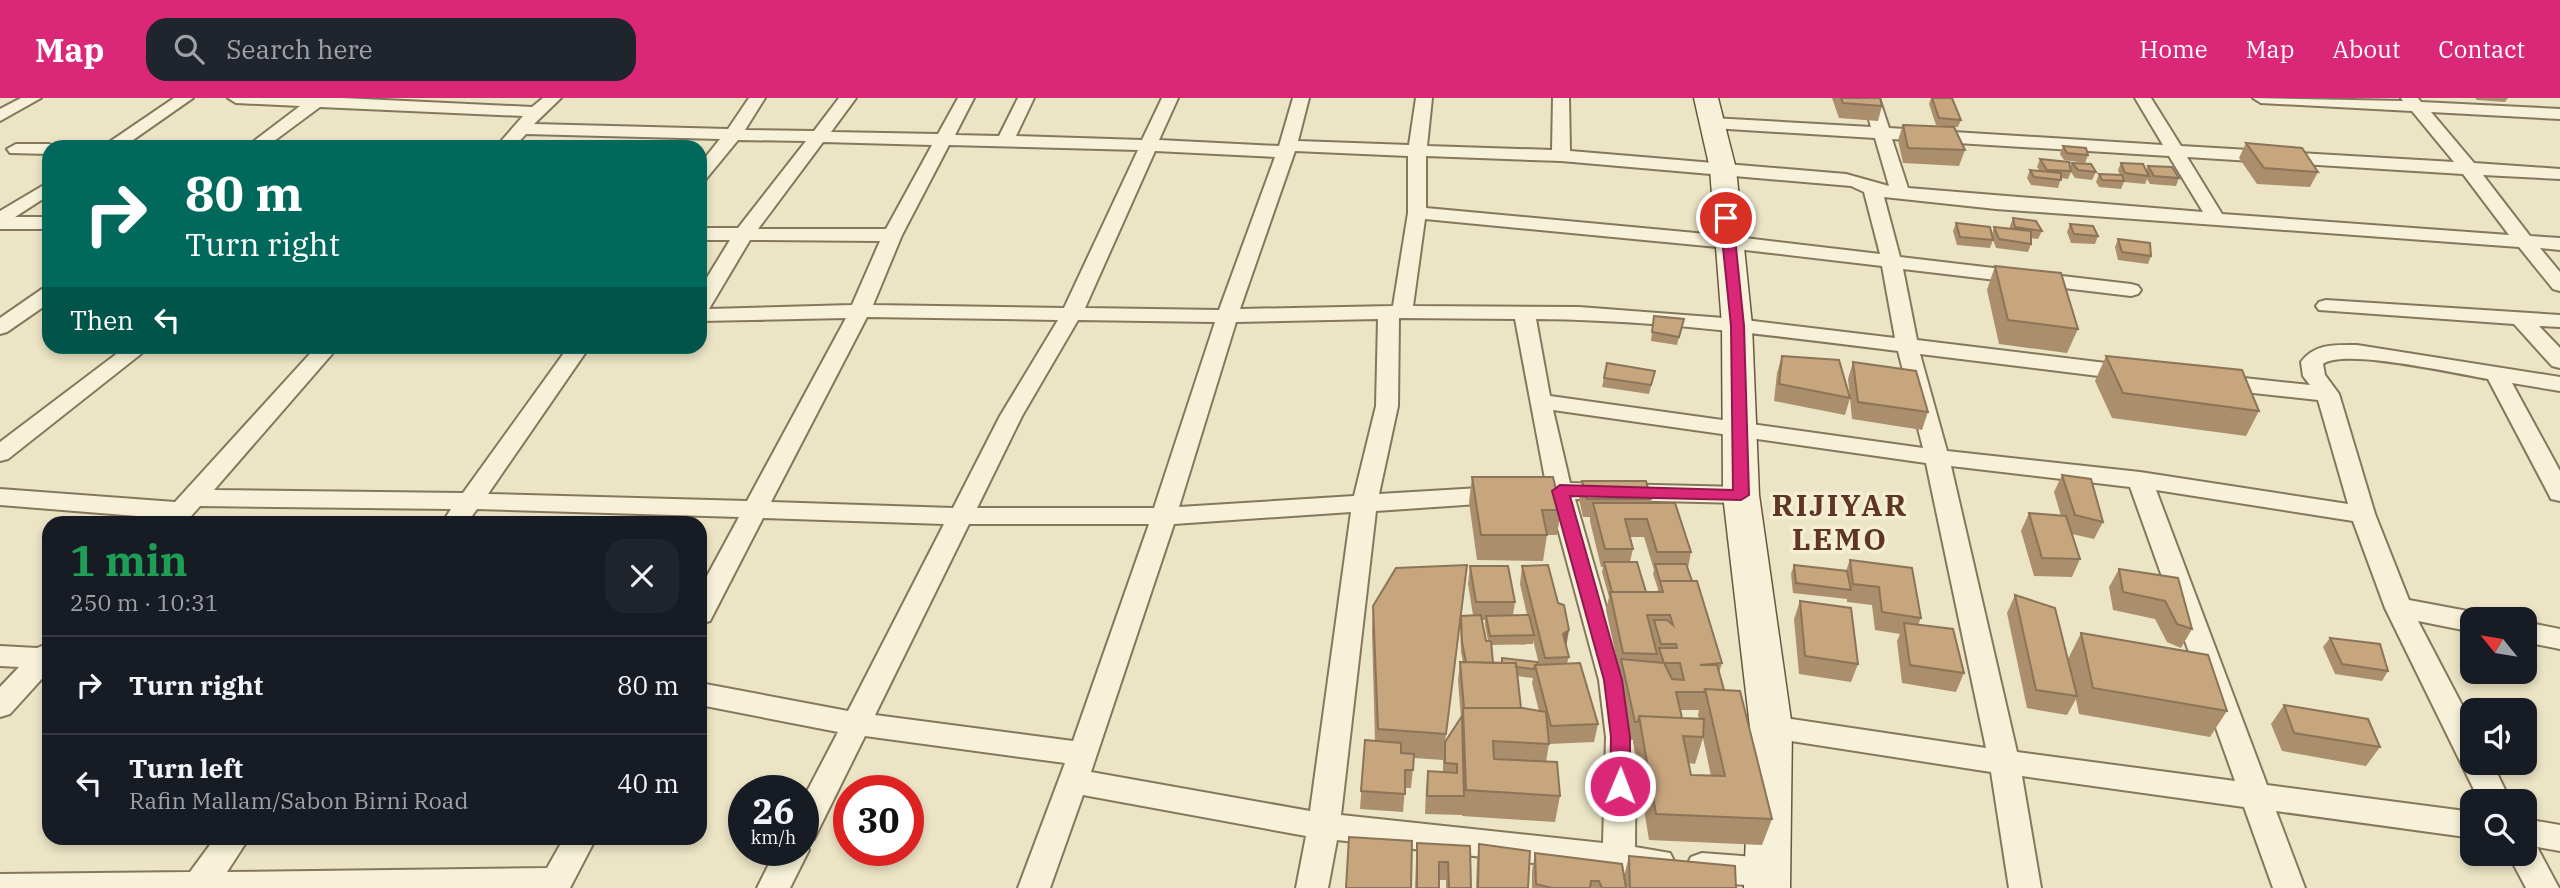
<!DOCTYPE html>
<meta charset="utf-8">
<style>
body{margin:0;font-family:"IBM Plex Serif",serif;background:#20242c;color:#f1f3f6;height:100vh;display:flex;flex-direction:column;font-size:26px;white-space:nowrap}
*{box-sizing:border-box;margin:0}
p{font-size:23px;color:#9ea1a6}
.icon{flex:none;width:38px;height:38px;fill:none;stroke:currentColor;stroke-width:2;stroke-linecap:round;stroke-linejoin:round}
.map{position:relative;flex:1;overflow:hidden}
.details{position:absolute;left:42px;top:418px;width:665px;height:329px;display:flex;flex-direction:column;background:#171b24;border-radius:21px;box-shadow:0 4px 10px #0003}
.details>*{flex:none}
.guide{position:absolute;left:42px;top:42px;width:665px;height:214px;border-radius:21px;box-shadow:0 4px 10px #0003;background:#00695c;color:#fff;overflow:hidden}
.needle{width:46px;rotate:300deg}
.tools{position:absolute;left:2460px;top:509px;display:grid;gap:14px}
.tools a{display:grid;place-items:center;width:77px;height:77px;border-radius:14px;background:#171b24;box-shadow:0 4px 10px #0003;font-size:35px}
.speed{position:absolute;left:728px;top:677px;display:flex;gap:14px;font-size:35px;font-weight:700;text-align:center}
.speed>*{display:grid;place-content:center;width:91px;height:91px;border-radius:50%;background:#171b24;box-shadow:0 4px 10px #0003;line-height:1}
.speed small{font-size:18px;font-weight:400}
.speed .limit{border:10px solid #d22;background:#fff;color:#111}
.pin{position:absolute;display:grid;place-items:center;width:60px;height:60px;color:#fff;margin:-30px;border:4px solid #fff;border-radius:50%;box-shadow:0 2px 7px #0007}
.me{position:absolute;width:77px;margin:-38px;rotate:1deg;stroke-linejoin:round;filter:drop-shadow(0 0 5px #0008)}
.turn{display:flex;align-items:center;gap:24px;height:147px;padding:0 28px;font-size:32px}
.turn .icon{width:91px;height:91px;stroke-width:2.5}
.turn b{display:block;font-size:49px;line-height:60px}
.then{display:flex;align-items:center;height:66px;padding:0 28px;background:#0003;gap:14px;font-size:26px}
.round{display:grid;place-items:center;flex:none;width:74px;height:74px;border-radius:21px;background:#20242c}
.summary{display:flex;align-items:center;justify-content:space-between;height:119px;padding:0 28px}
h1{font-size:42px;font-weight:700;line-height:52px;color:#1e9e55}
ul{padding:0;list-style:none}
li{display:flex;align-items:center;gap:21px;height:98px;padding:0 28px;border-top:2px solid #363941}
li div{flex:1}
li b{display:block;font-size:26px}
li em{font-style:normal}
header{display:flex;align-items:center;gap:42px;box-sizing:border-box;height:98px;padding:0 35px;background:#db2777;color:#fff}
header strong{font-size:33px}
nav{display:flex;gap:38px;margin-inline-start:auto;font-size:24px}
.search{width:490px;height:63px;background:#20242c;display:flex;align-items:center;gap:18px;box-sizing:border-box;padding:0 24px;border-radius:21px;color:#9ea1a6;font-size:26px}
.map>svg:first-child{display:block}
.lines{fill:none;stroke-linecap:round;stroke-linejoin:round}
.street-casing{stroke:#85775c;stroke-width:4}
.secondary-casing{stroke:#67583f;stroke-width:3}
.street{fill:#f6f1d8;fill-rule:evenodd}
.secondary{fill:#f6f1d8;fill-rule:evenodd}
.wall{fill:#ab8e6c;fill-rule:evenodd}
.shaded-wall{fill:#8b7458}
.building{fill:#c7a57d;stroke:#8b7458;stroke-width:2}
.route{fill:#db2777;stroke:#8e194d;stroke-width:2}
.labels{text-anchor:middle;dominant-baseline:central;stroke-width:7;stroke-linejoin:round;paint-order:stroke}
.district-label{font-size:30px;font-weight:bold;letter-spacing:2px;fill:#5f3621;stroke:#f3eed4}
</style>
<header>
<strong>Map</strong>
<div class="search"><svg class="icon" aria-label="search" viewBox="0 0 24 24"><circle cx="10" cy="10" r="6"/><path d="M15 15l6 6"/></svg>Search here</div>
<nav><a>Home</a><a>Map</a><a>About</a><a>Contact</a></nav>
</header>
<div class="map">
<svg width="2560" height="790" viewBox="0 0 2560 790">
<rect width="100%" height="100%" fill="#ebe4c5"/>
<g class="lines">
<defs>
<path id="street" d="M21,0H41L0,23V11Z
M174,0H193L123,49H102Z
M228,0H342L532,9L543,0H561L534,26L728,31L749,0H765L745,32L814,33L839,0H856L831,34L938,36L958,0H974L955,37L999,38L1018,0H1034L1016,38L1142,42L1162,0H1178L1159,42L1279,48L1293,0H1309L1298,43L1409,47L1416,0H1432L1427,48L1552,52L1553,0H1569L1570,53L1846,76L1889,88L1875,40L1712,30L1704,25L1712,20L1871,29L1863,0H1879L1889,30L2163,47L2135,0H2151L2181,48L2454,64L2412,13L2261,5L2253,0L2403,3L2401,0H2418L2421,4L2560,11V21L2431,14L2474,65L2560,71V81L2483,77L2530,138L2560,140V152L2540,150L2560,174V193L2553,191L2519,149L1996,111L1884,99L1900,159L2131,186L2138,188L2141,192L2138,196L2131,198L1903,171L1917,242L2131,268L2139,270L2142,275L2139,280L2131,282L1920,256L1947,353L2140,374L2348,406L2318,302L2216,291L2208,289L2205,284L2208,279L2216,277L2310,287L2303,278L2301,264C2315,245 2335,247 2357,247L2560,279V293L2512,285L2560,373V403L2551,401L2548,395L2488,281C2457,276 2344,250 2323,266L2325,277L2339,296L2375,416L2409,502L2473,514L2483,517L2485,522H2473V534L2418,523L2473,628V665H2492L2511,704H2480L2385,510L2353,423L2156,392L2267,687L2473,714V740L2276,713L2305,790H2273L2244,709L2022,678L2041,790H2009L1991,674L1771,640L1761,637L1756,629L1761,621L1771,618L1986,650L1926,365L1553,312L1570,385L1741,389L1750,391L1753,397L1750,403L1741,405L1575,401L1627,582L1636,639L1635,749L1670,755L1675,765L1670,775L1659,778L1619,775L1337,742L1328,790H1296L1306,738L1083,697L1050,790H1018L1065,665L865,638L814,741L805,744L809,752L790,790H757L776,752H803V701L838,634L700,607V585L848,613L944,426L763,420L710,523L700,526V491L739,419L477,411L467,425H442L451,411L200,408L185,425H159L162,420L0,407V391L175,404L317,248H339L214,392L463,395L569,248H590L488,396L747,403L846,220L700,223V191L730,142H700V130H738L806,43L738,42L706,81L700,82V66L720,41L526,36L514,49H496L523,18L320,9L266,49H246L300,8L236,5ZM1892,41L2169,58L2203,114L1908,90ZM823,44L932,47L886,131H758ZM949,47L1138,52L1064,210L873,207L902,137ZM1155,53L1275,59L1219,212L1085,210ZM1295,53L1408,58V115L1393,208L1240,211ZM1426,58L1561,63L1851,88L1864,94L1880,156L1728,138L1426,110ZM2187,59L2463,76L2509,137L2222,116ZM1425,121L1728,150L1882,168L1895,240L1737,221L1579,209L1413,208ZM750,142L880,143L852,207L709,211ZM867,219L1058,222L1000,318L953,410L771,404ZM1399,220L1515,221L1546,386L1379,396L1398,308ZM1378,221L1376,308L1354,398L1179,409L1236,224ZM1536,221C1657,222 1778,238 1898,253L1923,350L1550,298ZM1078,222L1215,224L1154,410H977L1022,318ZM1951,368L2130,389L2235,683L2017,654ZM1550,401L1599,582L1606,639L1603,745L1341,717L1376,413ZM1351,414L1310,713L1091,674L1174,426ZM969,426H1149L1073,643L875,617Z
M16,46H49L56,49H49V56L10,55L7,51Z
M49,84V97L15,119H49V131H0V113Z
M49,189V205L7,234L0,236V220L42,191Z
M2326,202L2560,217V229L2539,228L2560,250V270L2552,268L2514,226L2319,212L2316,208L2319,204Z
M127,248H151L8,361L0,363V344Z
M2525,524L2560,531V551L2525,544Z
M49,545V573L10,616L0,619V589L19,569L0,568V548L37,550Z
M2525,721L2560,727V753L2537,749L2559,790H2526L2508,756H2525Z
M215,740H249L227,774L547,770L564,740H596L570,790H0V776L190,774Z
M1702,755L1768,760L1779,764L1784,774L1779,784C1758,790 1712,786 1691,779L1686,769L1691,759Z"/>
<path id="secondary" d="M1694,0H1718L1736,71L1752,227L1759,397L1792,629L1790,790H1744L1750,629L1723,397L1722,227L1710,71Z"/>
</defs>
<!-- street casing -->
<use href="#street" class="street-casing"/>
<!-- secondary casing -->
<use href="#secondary" class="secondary-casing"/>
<!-- street -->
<use href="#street" class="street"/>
<!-- secondary -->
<use href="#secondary" class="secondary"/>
</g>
<!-- wall -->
<path class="wall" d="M1832,0H1880L1882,8L1878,23L1839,20Z
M1931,0H1952L1961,22L1958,29H1954L1965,52L1959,68L1903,65L1898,42L1903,27L1950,29L1936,27L1929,6Z
M2475,0H2508L2505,4L2477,2Z
M2246,45L2318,74L2310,89L2257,86L2239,60Z
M2063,48L2088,57L2085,65L2064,62L2060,56Z
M2040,61L2070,69L2072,65L2096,74L2092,82L2075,80L2071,74L2068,81L2061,80L2058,90L2031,87L2027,80L2030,72L2040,73L2037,69Z
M2121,65L2146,72L2148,68L2179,80L2176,88L2150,86L2147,81L2145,86L2124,84L2121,91L2099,89L2096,84L2099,76L2120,77L2118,72Z
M2013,120L2042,133L2038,141L2031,140V146L2028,154L1996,150L1993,142L1990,150L1957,147L1953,133L1956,125L1992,136L1994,129L2010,131V128Z
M2070,126L2098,138L2095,146L2071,145L2067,134Z
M2118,141L2151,158L2148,166L2118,162L2115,149Z
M1995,168L2078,231L2067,255L1999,246L1987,192Z
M1654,218L1684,221L1677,247L1651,243Z
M1782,258L1850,300L1848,281L1853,264L1928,314L1922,332L1852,321L1850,300L1845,317L1774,303L1777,275Z
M2106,258L2259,313L2246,338L2112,320L2095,283Z
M1607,265L1655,273L1649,296L1602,289Z
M2062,377L2103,424L2094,441L2072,436L2080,461L2072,479L2034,478L2021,433L2029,415L2061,418L2054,394Z
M1472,379L1561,412L1557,437H1547L1543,463L1477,462L1469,404Z
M1582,383L1651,401L1650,405L1691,454L1688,470L1722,565L1719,575L1724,592L1772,721L1762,747L1649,742L1633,644V642H1630L1617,579L1619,572L1606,512L1609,499L1602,474L1603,469H1601L1590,423V419H1583L1579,401ZM1630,439H1644L1654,472L1653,476L1658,491L1657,494H1646L1630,464L1633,451ZM1680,612H1699L1698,617L1699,621L1682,620ZM1703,640L1711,678L1691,677L1689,665L1695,666Z
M1850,462L1921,520L1918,527L1964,575L1956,594L1902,585L1897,543L1900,536L1875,532L1872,507L1847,504V501L1793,495L1791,476L1794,467L1846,473Z
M1470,468L1515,504L1513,517H1527L1520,486L1522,468L1566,548L1569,559L1567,565L1598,626L1594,644L1549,646L1546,664L1560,698L1555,724L1462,718V717L1425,716L1426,691L1428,673L1443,674V662L1414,660L1411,690H1405L1403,714L1360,711L1365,642L1375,643L1372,534L1373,508L1461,518L1473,517L1468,486ZM1482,522H1485V527L1488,543H1486ZM1460,527L1461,554L1463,564H1460L1458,582L1461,620L1445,644ZM1533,542L1539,566L1493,565L1491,547L1533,546ZM1517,578L1533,580L1532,585L1539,613L1521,610Z
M2119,471L2178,480L2192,531L2181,550L2167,544L2155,521L2113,512L2109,489Z
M2015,497L2068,561L2081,535L2227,613L2210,639L2079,616L2076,601L2067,617L2027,610L2007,515Z
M1800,503L1858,566L1851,584L1799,576L1794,521Z
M2330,540L2388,573L2382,583L2335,576L2323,549Z
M2284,607L2380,649L2366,668L2282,653L2271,626Z
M1417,745L1470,748L1471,790H1446V782H1439V790H1415L1416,763Z
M1479,746L1528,790H1476L1477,764Z
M1535,755L1624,778L1629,758L1736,790H1532V773Z"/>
<!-- shaded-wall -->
<path class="shaded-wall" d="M1569,532L1566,550L1563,536Z"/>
<!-- building -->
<path class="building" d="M1841,0H1880L1882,8L1843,5Z
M1932,0H1952L1961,22L1939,20Z
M1903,27L1954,29L1965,52L1908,50Z
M2246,45L2302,50L2318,74L2264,70Z
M2063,48L2086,50L2088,57L2067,55Z
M2040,61L2069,64L2071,73L2047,72Z
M2072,65L2091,66L2096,74L2078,72Z
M2121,65L2143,66L2149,78L2125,75Z
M2148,68L2172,69L2179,80L2154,78Z
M2030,72L2061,75V82L2034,79Z
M2099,76L2122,77L2124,83L2102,82Z
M2013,120L2036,123L2042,133L2015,129Z
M1956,125L1990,129L1993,142L1960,139Z
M2070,126L2093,128L2098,138L2074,136Z
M1994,129L2031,133V146L1999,141Z
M2118,141L2150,145L2151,158L2122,154Z
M1995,168L2061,175L2078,231L2008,222Z
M1654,218L1684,221L1679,239L1652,234Z
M1782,258L1839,262L1850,300L1779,286Z
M2106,258L2242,272L2259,313L2123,295Z
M1853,264L1916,273L1928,314L1858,304Z
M1607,265L1655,273L1651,287L1604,280Z
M2062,377L2091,381L2103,424L2075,417Z
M1472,379H1553L1561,412H1542L1547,437H1481Z
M1582,383H1646L1651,401H1587Z
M1593,405H1675L1691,454H1657L1647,421H1625L1633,451H1605Z
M2029,415L2066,418L2080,461L2042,460Z
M1850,462L1912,470L1921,520L1882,514L1879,489L1853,486Z
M1604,464H1637L1646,494H1612Z
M1655,466H1686L1692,483H1660Z
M1467,467L1446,636L1378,631L1373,508L1396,470Z
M1548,467L1558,505L1564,507L1569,532L1563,536L1569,559L1545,560L1522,468Z
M1794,467L1847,473L1851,492L1796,485Z
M1470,468H1508L1515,504H1476Z
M2119,471L2178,480L2192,531L2177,526L2165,503L2123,494Z
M1660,483H1697L1722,565L1700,567H1717L1724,592L1705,591L1704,594H1676L1682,620L1639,618L1638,624H1635L1621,561L1664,565L1672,581L1684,582L1680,565H1664L1659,550H1677L1676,546H1661L1654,522H1667L1673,527L1670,517H1647L1657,556L1623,555L1610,494H1663Z
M2015,497L2055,510L2077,598L2036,592Z
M1800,503L1851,510L1858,566L1805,558Z
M1481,517L1486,543H1491L1493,565L1466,564L1462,544L1461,518Z
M1529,517L1534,537L1490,538L1486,518Z
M1904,525L1953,531L1964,575L1910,567Z
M2081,535L2208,557L2227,613L2093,590Z
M2330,540L2380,546L2388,573L2342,566Z
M1502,560L1538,564L1537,567H1535L1534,571L1516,569V565H1502Z
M1460,564L1516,565L1521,610H1464Z
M1580,565L1598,626L1551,628L1535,567Z
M1705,591L1740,593L1772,721L1656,716L1639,618L1704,621L1703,639L1683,638L1691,677L1725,678Z
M2284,607L2368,621L2380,649L2294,635Z
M1463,610H1523L1546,614L1549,646L1493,643L1494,661L1557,664L1560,698L1466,692Z
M1462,618L1464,698H1427L1428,673L1457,675V666L1445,665V644Z
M1365,642L1401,645V655L1414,656L1413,672H1405V696L1361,693Z
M1349,739L1412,743L1411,790H1346Z
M1417,745L1470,748L1471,790H1449L1448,764H1439V790H1417Z
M1479,746L1530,753L1528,790H1478Z
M1535,755L1622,766L1626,790H1602L1599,783H1591L1590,790H1552L1536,786Z
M1629,758L1735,768L1736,790H1630Z"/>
<!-- route -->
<path class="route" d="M1726,116L1733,120L1744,228L1749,397L1741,402L1570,398L1622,582L1630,639V688L1627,694L1620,696L1613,694L1610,688L1611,639L1604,582L1552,393L1560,387L1733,392L1731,228L1720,120Z"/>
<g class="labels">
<!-- district labels -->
<g class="district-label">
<text x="1840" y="406">RIJIYAR<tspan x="1840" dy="34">LEMO</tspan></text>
</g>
</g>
</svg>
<div class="tools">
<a><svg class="needle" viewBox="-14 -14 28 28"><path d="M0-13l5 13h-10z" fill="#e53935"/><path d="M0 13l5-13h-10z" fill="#9ea1a6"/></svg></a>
<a><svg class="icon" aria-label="sound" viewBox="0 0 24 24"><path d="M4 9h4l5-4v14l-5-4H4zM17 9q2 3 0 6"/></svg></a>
<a><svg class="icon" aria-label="search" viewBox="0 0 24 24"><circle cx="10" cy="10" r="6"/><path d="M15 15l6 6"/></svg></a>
</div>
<div class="speed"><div>26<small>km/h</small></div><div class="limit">30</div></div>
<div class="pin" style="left:1726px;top:120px;background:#d93025"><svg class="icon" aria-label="arrive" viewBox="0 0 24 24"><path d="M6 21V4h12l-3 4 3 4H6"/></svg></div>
<svg class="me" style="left:1620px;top:688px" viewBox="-20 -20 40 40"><circle r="17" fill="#db2777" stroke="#fff" stroke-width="3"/><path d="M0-11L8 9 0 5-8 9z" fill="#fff"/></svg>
<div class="guide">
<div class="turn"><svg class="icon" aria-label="right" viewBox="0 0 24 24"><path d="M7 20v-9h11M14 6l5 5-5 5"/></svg><div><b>80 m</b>Turn right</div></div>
<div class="then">Then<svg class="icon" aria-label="left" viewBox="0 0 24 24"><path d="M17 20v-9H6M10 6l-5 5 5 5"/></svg></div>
</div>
<section class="details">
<div class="summary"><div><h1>1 min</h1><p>250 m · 10:31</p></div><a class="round"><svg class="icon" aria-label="close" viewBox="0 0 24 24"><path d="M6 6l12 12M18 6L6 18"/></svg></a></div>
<ul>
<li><svg class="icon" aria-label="right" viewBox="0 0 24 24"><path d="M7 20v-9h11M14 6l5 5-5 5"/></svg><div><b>Turn right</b></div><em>80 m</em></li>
<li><svg class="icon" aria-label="left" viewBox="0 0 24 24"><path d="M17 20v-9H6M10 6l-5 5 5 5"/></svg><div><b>Turn left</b><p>Rafin Mallam/Sabon Birni Road</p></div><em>40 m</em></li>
</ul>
</section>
</div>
